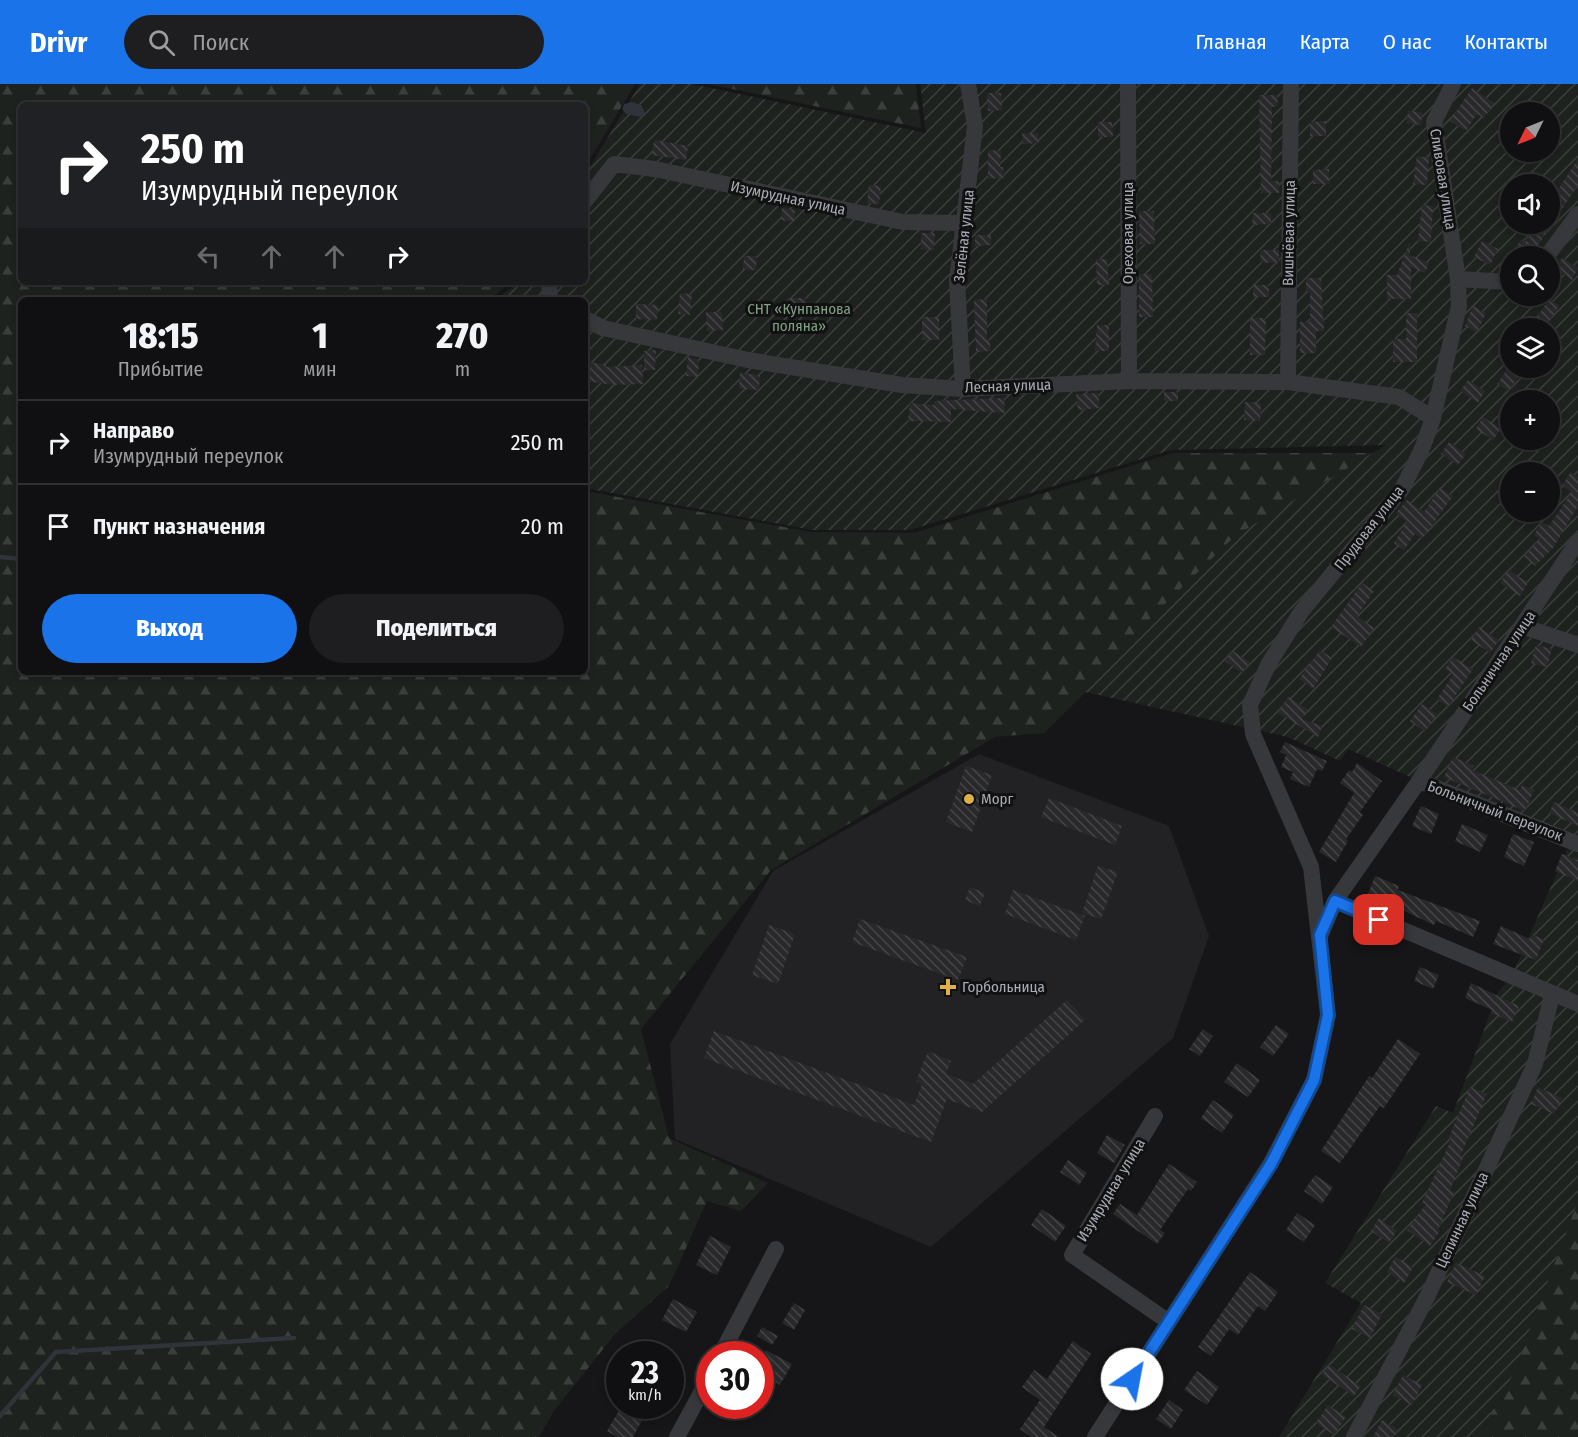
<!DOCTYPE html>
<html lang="ru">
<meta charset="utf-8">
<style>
body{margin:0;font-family:"Fira Sans Condensed",sans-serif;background:#1e1e20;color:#f1f3f6;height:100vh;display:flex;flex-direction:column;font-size:22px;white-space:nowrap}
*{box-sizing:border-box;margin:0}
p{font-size:20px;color:#9c9d9f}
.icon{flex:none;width:33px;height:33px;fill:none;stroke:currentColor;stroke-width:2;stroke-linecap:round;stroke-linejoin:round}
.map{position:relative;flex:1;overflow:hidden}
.sheet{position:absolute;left:18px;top:213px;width:570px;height:378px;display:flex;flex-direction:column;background:#101012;border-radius:9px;box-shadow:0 3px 9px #0003,0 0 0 2px #303032}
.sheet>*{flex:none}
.guide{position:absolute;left:18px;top:18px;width:570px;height:183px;border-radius:9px;box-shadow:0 3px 9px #0003,0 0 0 2px #303032;background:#202124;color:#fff;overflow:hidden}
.needle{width:39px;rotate:227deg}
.fabs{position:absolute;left:1500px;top:18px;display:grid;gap:12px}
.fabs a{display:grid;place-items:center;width:60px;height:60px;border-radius:50%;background:#101012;box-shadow:0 3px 9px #0003,0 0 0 2px #303032;font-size:30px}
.speed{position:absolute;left:606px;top:1257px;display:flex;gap:12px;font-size:30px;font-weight:700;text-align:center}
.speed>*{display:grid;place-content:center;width:78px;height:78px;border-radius:50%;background:#101012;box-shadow:0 3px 9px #0003,0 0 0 2px #303032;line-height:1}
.speed small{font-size:15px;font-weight:400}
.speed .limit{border:9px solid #d22;background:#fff;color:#111}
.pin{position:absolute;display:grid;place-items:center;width:51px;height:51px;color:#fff;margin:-26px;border-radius:12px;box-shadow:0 3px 9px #0006}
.me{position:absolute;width:66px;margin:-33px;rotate:33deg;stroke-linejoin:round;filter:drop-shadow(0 0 4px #0008)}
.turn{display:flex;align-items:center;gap:21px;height:126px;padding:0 24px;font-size:27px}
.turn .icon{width:78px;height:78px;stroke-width:2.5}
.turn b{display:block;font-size:42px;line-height:51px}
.lanes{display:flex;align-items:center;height:57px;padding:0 24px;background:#0003;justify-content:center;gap:30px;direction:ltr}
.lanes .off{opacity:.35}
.eta{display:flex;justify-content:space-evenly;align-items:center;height:102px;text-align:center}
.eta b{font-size:36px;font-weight:800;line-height:42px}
.button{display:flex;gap:12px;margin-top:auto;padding:12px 24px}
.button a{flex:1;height:69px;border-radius:36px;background:#1a73e8;color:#fff;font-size:24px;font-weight:800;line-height:69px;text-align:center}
.button a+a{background:#1e1e20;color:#f1f3f6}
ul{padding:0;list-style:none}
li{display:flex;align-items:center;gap:18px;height:84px;padding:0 24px;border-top:2px solid #303032}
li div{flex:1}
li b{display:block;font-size:22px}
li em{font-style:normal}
header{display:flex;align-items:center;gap:36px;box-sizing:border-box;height:84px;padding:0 30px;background:#1a73e8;color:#fff}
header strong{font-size:28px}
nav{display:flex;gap:33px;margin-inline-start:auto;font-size:21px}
.search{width:420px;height:54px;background:#1e1e20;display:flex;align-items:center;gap:15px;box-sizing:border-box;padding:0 21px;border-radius:33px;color:#9c9d9f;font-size:22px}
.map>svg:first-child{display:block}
.built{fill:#222224}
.forest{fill:url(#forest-firs)}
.garden{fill:url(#garden-furrows);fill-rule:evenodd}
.water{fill:#2e343a}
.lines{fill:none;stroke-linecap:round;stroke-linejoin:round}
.stream{stroke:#2e343a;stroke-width:4.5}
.building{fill:url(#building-back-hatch)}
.minor{stroke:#37383c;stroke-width:16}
.route-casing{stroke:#114b97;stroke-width:15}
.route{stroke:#1a73e8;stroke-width:10}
.poi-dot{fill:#ddb048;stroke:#111112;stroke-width:2}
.labels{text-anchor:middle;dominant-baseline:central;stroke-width:6;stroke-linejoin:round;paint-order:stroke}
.street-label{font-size:15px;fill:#a9adb6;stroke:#111112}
.park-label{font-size:15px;fill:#839f85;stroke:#111112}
.poi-label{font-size:15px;fill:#a9adb6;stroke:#111112;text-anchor:start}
</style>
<header>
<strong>Drivr</strong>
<div class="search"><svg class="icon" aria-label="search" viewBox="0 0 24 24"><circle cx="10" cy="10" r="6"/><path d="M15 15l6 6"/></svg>Поиск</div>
<nav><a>Главная</a><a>Карта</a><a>О нас</a><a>Контакты</a></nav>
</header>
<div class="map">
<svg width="1578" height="1353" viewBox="0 0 1578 1353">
<defs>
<pattern id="forest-firs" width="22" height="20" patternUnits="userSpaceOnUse" patternTransform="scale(1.5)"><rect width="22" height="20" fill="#1d221e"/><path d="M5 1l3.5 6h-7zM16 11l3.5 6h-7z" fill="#3b3f3c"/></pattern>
<pattern id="garden-furrows" width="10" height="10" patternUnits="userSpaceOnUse" patternTransform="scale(1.5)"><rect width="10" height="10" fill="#1d221e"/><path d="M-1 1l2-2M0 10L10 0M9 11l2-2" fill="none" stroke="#3b3f3c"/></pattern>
<pattern id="building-back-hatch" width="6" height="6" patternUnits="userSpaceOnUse" patternTransform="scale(1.5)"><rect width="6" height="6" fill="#29292b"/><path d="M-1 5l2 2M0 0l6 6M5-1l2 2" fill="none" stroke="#454548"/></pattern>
</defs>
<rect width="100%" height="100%" fill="#161618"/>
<!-- built -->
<path class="built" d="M979,670L1169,742L1209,852L1173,954L931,1163L675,1055L670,960L773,787Z"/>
<!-- forest -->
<path class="forest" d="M0,0H635L585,83V21H21V198H511L489,216H21V588H585V407L811,448L914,449L1173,369H1396L1242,455L1044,649L995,653L771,786L641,945L669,1054L768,1099L741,1127L707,1117L669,1202L616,1249L553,1328L539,1353H0Z
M708,0H916L921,44Z
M1578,1083V1353H1440Z"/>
<!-- garden -->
<path class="garden" d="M640,0H692L926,49L920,0H1578V1117L1513,1290L1479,1353H1279L1361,1219L1325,1199L1436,1022L1453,1029L1498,908L1511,893L1571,757L1419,697L1348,665L1340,677L1288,653L1076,606L1236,451L1386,361L1171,366L910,446H812L585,404V216H495L518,198H585V91ZM1510,28H1550V68H1510ZM1510,100H1550V140H1510ZM1510,172H1550V212H1510ZM1510,244H1550V284H1510ZM1510,316H1550V356H1510ZM1510,388H1550V428H1510Z"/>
<!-- water -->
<path class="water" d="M632,18L641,21L645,29L642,33L626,30L622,25L624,20Z"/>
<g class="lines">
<!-- stream -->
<path class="stream" d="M0,473L21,475
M0,1332L56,1268L294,1254"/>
</g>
<!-- building -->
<path class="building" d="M1472,4L1494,19L1484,34L1477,30L1466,47L1450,37Z
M987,9H1001L1002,26L988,27Z
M1259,11H1277L1278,22L1272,23L1271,97H1279V109H1261Z
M1408,27L1422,28L1421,41L1407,39Z
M1326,37V52H1310V38Z
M1098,38H1112L1113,53H1098Z
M1022,49H1038L1039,59L1023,60Z
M654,56L688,62L686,76L652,71Z
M988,66L1001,67L1000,83H1003L1004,94L988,95Z
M1417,72L1429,74L1427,101L1413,100Z
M1578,75V101L1531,172H1510L1521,156L1525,158L1538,140H1550V118Z
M1329,85V100H1313V86Z
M869,101L881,102L879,120L867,119Z
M1422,121L1433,122L1431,158L1418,157Z
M782,124L795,126L794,138L781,136Z
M1139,127H1154L1155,160H1140Z
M1253,129H1271V140L1252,141Z
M921,149H935L934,166L921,165Z
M975,151H991V161L975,162Z
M1482,157L1498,165L1490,181L1474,173Z
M1410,158V171L1429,179L1425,189L1411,183V215H1387V191H1397Z
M1260,166H1279V178L1261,179Z
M744,172H757L756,186H743Z
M1562,174L1578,184L1572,196L1555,185Z
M1096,175H1107L1109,201H1097Z
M1139,190H1152L1153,233H1139Z
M1306,194H1321L1324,247H1316V269H1300V238H1310V208L1306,209Z
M1253,201H1269V213H1253Z
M680,209L692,210L690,231L678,230Z
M787,214H806V233L787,232Z
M987,215V257L990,256L991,267L976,268L974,216Z
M1549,215L1559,222L1545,244H1530Z
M636,220L658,221L657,236L636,235Z
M1473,222L1486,229L1477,248L1465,242Z
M706,228H722L723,246L707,247Z
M1406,229H1417V278H1393V255H1406Z
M922,233H939V256H922Z
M1250,234H1266L1265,271H1250Z
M1097,241H1109V267H1095Z
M656,266L655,286H644V267Z
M688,273L699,276L698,293L686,292Z
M585,278L606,280V283L642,281L643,300L614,301L585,297Z
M1508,284H1524L1509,307L1497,300Z
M740,289L760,291L759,306L739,305Z
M1468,296L1485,307L1478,319L1460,307Z
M1164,308H1178V317H1164Z
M1098,309L1100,324L1078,326L1076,310Z
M1004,314L1005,329L951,325V338L908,337L910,319L934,321V317Z
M1245,318L1261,319L1260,337L1244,336Z
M1483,333L1501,345L1493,356L1476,345Z
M1449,358L1466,370L1458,381L1441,370Z
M1571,388L1578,393V422L1553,464L1535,482L1524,472L1540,455L1534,451L1542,438L1549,442L1572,408L1562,401Z
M1440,404L1453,412L1422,455L1415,450L1404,466L1394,459L1407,438L1396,429L1407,416L1424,428Z
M1509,486L1528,499L1520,512L1500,499Z
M1362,499L1374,507L1357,532L1374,544L1361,563L1331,543Z
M1479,543L1499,556L1490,569L1471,556Z
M1536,561L1552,565L1547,583L1531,579Z
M1320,566L1332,574L1313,605L1299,595Z
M1233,567L1250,578L1242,589L1225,577Z
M1453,573L1473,585L1448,623L1437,615L1453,591L1445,585Z
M1288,613L1308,625L1302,635L1322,642L1318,653L1278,629Z
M1422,620L1437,630L1425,648L1410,637Z
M1285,658L1327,677L1322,687L1317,685L1309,703L1290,695L1293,688L1281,683L1286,671L1280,668Z
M1453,673L1474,682L1472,686L1520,706L1522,701L1534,706L1525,727L1444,693Z
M1357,679L1382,697L1360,728L1363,731L1346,755L1348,757L1336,778L1319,768L1354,709L1340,699L1349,686L1352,688Z
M966,682L992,691L972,748L946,738Z
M1049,714L1122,742L1115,761L1041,733Z
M1554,718L1578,729V742L1549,729Z
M1421,722L1439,730L1431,750L1412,742Z
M1462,740L1488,751L1480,768L1455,757Z
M1513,750L1534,758L1524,782L1504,773Z
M1562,770L1578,776V797L1555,787Z
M1098,782L1118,788L1101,835L1082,829Z
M1375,792L1399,802L1398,806L1480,837L1473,853L1436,837L1434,841L1368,810Z
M970,803L985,809L980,822L965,816Z
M1013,806L1085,832L1076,856L1005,830Z
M860,835L967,873L958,896L852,858Z
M769,841L795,850L778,900L752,891Z
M1501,842L1530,855L1532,851L1544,855L1536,876L1493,860Z
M1420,883L1439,891L1433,905L1414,897Z
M1471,899L1519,922L1512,938L1491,929L1492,926L1465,914Z
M1067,916L1085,936L982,1028L947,1015L931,1058L704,974L714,947L914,1021L922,1000L916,997L928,967L951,977L946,990L973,1000Z
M1276,941L1289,950L1273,972L1260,963Z
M1203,945L1213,952L1200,972L1189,965Z
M1398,955L1420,970L1384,1024L1380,1022L1340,1079L1321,1067L1369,992L1372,994Z
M1237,979L1260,996L1248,1013L1224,998Z
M1470,1003L1487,1010L1460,1073L1463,1074L1450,1106L1454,1108L1438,1146L1440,1147L1430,1162L1407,1146L1426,1120L1422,1119L1452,1054L1449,1053Z
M1538,1003L1562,1014L1554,1030L1531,1020Z
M1213,1016L1234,1031L1222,1049L1201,1034Z
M1107,1051L1125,1061L1114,1079L1097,1069Z
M1068,1076L1087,1089L1079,1101L1060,1088Z
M1169,1080L1197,1098L1191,1107L1188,1105L1160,1146L1165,1149L1157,1160L1113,1130L1120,1120L1137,1131Z
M1315,1091L1333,1103L1322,1120L1304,1107Z
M1042,1125L1066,1142L1055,1158L1031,1141Z
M1297,1129L1315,1141L1304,1158L1286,1146Z
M1379,1134L1397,1147L1389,1159L1371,1147Z
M710,1152L731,1163L717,1191L696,1181Z
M1395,1173L1413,1183L1404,1199L1387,1188Z
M1456,1179L1485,1192L1476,1211L1447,1198Z
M1250,1188L1278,1208L1265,1227L1258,1222L1238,1251L1229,1245L1211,1272L1198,1263Z
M673,1215L697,1228L686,1248L662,1236Z
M794,1219L805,1226L794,1246L782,1239Z
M1364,1221L1382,1230L1370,1254L1352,1245Z
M762,1243L778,1252L772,1261L757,1252Z
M1073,1257L1091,1270L1044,1343L1059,1353H1031L1020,1345L1040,1316L1022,1303L1034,1286L1047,1295Z
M766,1266L792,1280L780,1301L770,1295L760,1314V1276Z
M1329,1281L1361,1302L1354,1312L1322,1291Z
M1197,1287L1219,1303L1207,1321L1184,1306Z
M1403,1291L1422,1301L1412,1321L1393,1311Z
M1169,1316L1183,1326L1171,1345L1156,1335Z
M1328,1321L1346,1333L1334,1351L1316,1339Z
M621,1323L642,1336L633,1353H617L607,1347Z
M1382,1336L1398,1346L1394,1353H1373Z"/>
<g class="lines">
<!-- minor -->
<path class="minor" d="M1128,0L1129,297
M1453,0L1434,38L1458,195
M585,117L614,80L655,85L903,138L962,139
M1547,172L1578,130
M549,198L550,216
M585,235L603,244L748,276L902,301L963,305L1129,297L1288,298L1399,313L1433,334
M1288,298L1291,0
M963,305L957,197L975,42L968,0
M1522,542L1578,561
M1419,697L1578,760
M1335,817L1578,920
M1321,850L1335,817L1419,697L1578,457
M1155,1032L1072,1171L1169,1238
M721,1270L776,1165
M677,1353L710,1292
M1095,1353L1271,1079L1314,996L1328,931L1311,783L1253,650L1250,621L1268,581L1301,528L1402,405L1422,365L1433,334L1459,222L1458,195L1510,198
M1354,1353L1428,1211L1535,980L1552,911"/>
</g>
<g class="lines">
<defs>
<path id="route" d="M1132,1295L1271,1080L1314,996L1328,931L1320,851L1335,817L1379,836"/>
</defs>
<!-- route casing -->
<use href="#route" class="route-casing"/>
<!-- route -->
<use href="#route" class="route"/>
</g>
<!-- markers -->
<g class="poi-dot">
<circle cx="969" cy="715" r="6"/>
<path d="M945 894h6v6h6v6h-6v6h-6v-6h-6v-6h6z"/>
</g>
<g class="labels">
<!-- street labels -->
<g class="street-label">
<text transform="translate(1443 95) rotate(81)">Сливовая улица</text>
<text transform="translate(788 114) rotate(12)">Изумрудная улица</text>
<text transform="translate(1128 149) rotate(-90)">Ореховая улица</text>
<text transform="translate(1289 149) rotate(-89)">Вишнёвая улица</text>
<text transform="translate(964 152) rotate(-84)">Зелёная улица</text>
<text transform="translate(1008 302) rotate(-2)">Лесная улица</text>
<text transform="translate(1369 444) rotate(-52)">Прудовая улица</text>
<text transform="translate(1499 577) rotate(-56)">Больничная улица</text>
<text transform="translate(1495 727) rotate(21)">Больничный переулок</text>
<text transform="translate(1111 1106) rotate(-59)">Изумрудная улица</text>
<text transform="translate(1462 1136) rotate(-65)">Целинная улица</text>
</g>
<!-- park labels -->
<g class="park-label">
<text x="799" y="225">СНТ «Кунпанова<tspan x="799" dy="17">поляна»</tspan></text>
</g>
<!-- poi labels -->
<g class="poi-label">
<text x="981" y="715">Морг</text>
<text x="962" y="903">Горбольница</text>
</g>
</g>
</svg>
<div class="fabs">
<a><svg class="needle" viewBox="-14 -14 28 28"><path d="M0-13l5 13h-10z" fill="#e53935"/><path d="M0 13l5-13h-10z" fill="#9c9d9f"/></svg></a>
<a><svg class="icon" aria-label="sound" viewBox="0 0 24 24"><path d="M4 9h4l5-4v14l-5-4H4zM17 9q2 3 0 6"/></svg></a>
<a><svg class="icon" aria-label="search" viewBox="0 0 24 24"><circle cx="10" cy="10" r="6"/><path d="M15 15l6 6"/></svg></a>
<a><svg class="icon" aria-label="layers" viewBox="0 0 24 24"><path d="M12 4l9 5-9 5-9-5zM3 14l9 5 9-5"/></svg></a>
<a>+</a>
<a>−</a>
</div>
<div class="speed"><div>23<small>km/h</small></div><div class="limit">30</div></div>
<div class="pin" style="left:1379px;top:836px;background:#d93025"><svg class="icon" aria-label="arrive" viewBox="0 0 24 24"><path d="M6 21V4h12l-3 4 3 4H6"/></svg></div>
<svg class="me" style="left:1132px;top:1295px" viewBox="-20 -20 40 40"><circle r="19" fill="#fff"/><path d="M0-13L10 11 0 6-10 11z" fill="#1a73e8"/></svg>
<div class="guide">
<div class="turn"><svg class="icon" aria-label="right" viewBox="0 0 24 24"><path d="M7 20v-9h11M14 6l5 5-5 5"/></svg><div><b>250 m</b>Изумрудный переулок</div></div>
<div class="lanes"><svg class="icon off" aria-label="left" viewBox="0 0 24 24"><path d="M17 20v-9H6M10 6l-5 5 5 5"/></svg><svg class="icon off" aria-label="ahead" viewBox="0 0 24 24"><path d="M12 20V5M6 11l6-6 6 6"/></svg><svg class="icon off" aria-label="ahead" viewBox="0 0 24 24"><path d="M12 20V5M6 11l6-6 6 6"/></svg><svg class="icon" aria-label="right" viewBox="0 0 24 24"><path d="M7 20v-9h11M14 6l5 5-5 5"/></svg></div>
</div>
<section class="sheet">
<div class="eta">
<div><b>18:15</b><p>Прибытие</p></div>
<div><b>1</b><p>мин</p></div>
<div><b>270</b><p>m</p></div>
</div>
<ul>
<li><svg class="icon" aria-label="right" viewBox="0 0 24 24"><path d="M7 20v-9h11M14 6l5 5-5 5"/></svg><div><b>Направо</b><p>Изумрудный переулок</p></div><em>250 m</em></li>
<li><svg class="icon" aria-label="arrive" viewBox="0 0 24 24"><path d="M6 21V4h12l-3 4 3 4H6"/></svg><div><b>Пункт назначения</b></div><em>20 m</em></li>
</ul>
<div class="button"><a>Выход</a><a>Поделиться</a></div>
</section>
</div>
